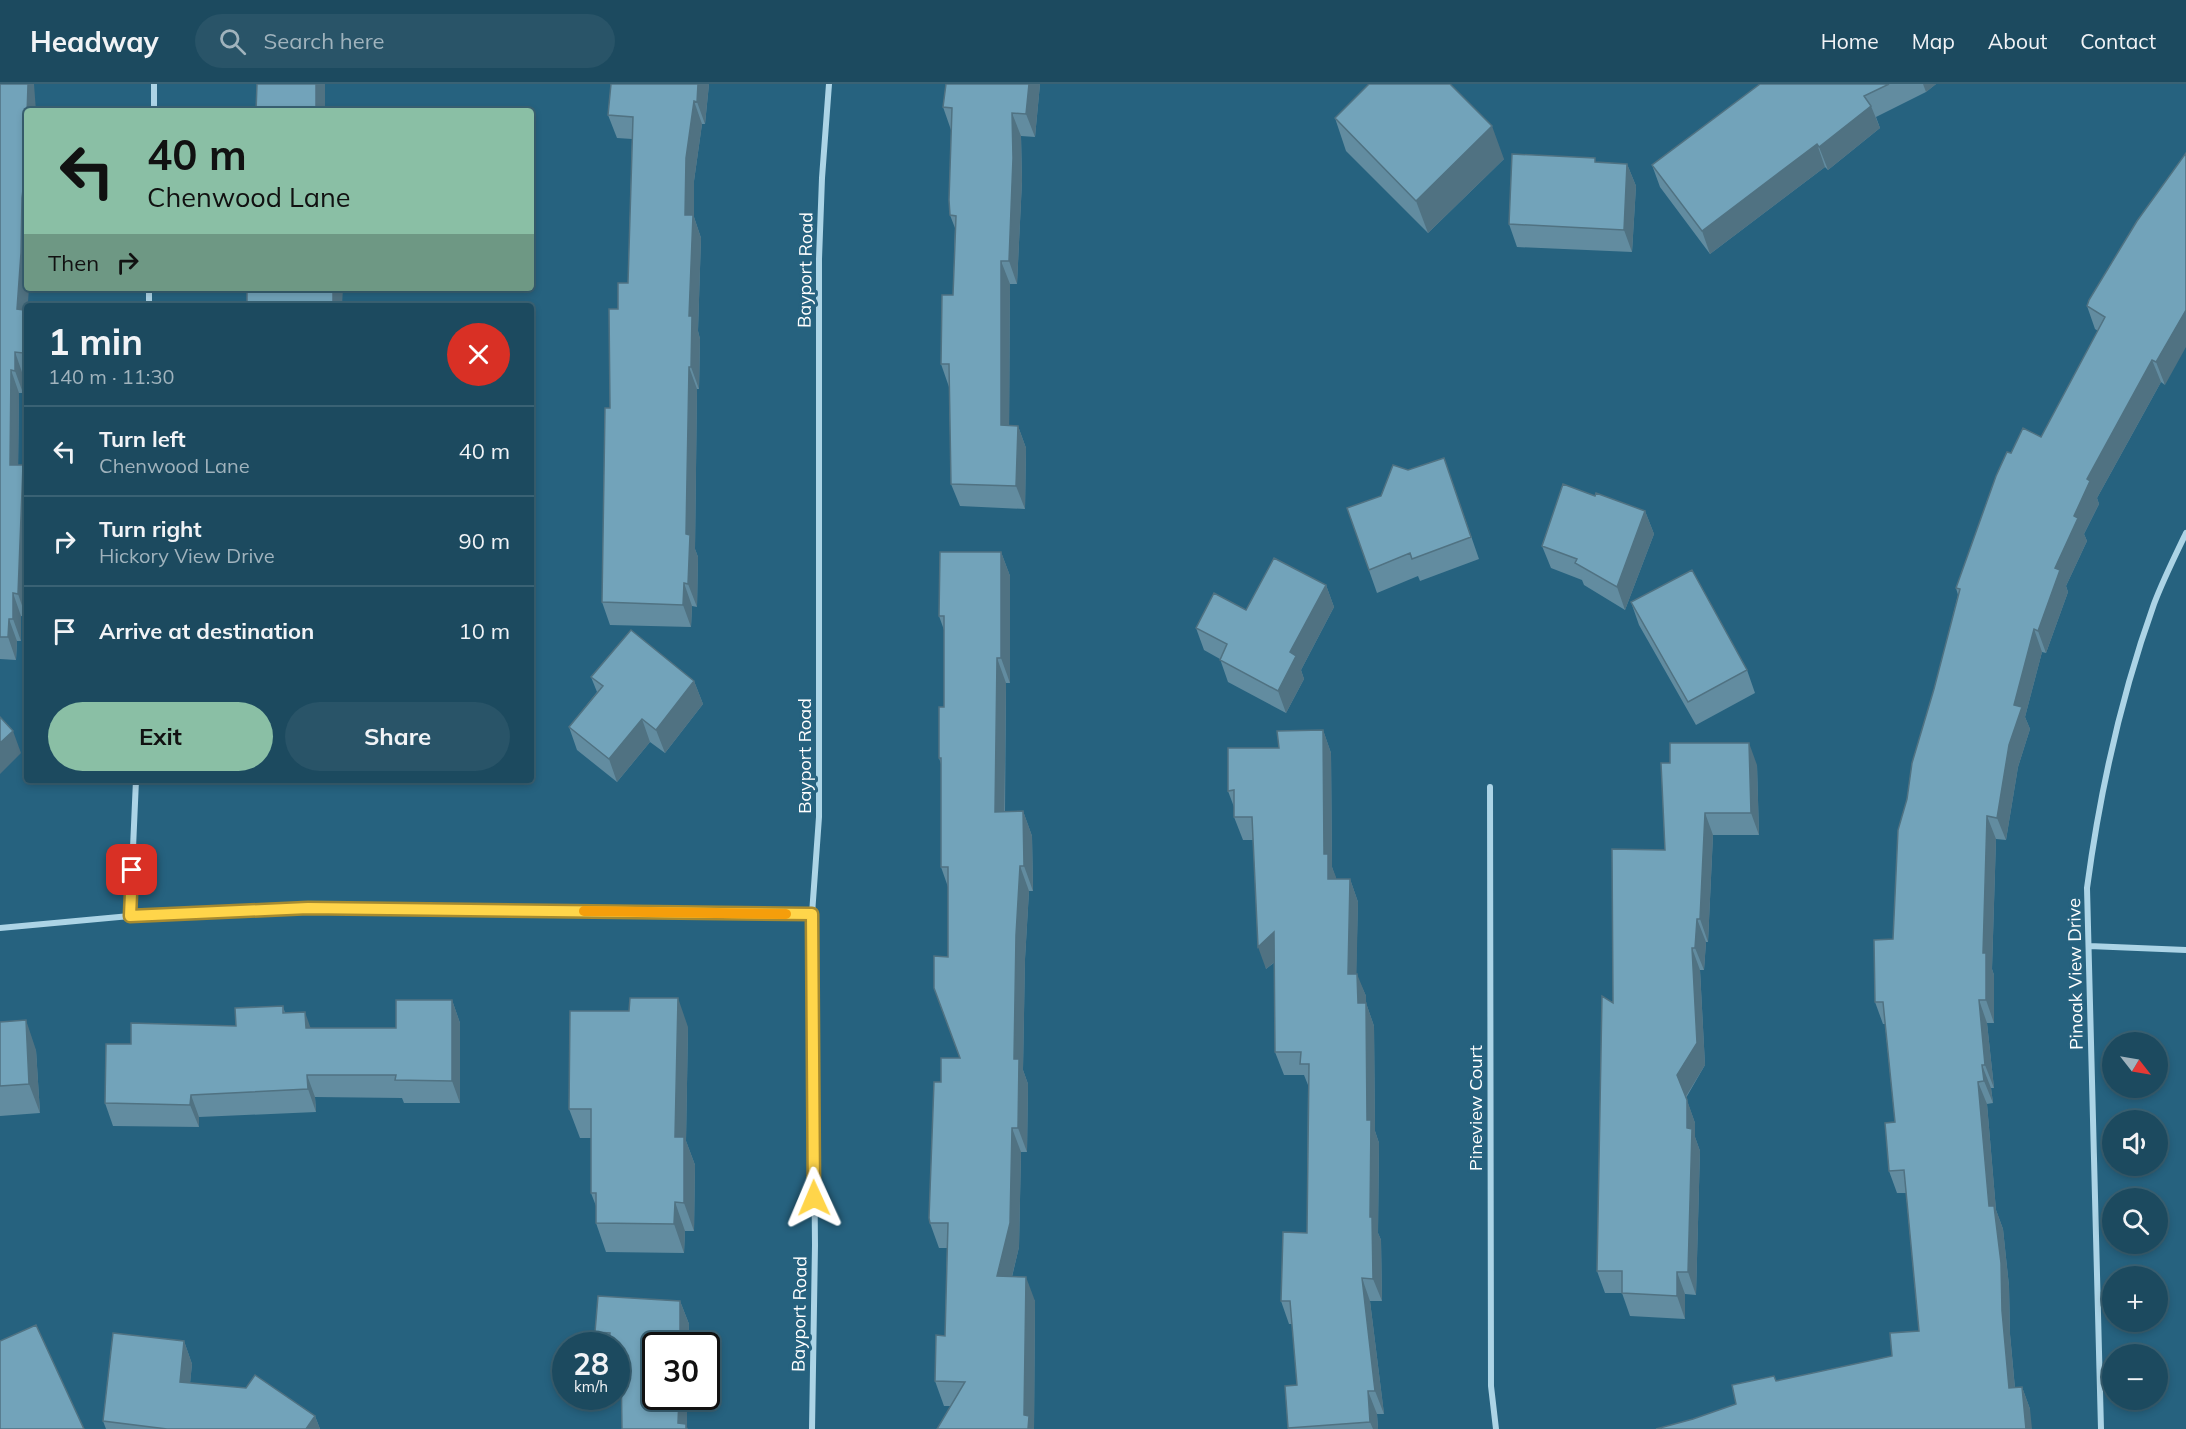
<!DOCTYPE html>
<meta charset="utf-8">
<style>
body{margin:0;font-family:Mulish,sans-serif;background:#295468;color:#f1f3f6;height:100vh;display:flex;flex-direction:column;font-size:22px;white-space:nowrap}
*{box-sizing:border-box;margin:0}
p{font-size:20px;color:#a0b3bd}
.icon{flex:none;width:33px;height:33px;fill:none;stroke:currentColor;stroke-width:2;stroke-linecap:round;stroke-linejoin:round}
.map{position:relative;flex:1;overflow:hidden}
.panel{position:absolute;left:24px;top:219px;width:510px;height:480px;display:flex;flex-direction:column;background:#1c4a5f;border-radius:6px;box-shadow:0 3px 9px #0003,0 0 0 2px #3a6274}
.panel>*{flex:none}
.banner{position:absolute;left:24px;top:24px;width:510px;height:183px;border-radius:6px;box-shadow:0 3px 9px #0003,0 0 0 2px #3a6274;background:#8abfa5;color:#111;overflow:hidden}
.needle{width:39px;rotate:121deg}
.fabs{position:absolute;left:2102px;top:948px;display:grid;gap:12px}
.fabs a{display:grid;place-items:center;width:66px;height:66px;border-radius:50%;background:#1c4a5f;box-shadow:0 3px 9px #0003,0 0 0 2px #3a6274;font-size:30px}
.speed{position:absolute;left:552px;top:1248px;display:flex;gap:12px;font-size:30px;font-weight:700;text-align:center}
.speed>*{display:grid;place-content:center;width:78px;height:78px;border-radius:50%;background:#1c4a5f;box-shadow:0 3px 9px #0003,0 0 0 2px #3a6274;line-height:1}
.speed small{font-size:15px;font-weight:400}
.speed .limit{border:3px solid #111;border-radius:9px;background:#fff;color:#111}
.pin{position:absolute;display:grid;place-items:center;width:51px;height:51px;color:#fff;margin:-26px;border-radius:12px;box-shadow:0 3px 9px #0006}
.me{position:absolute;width:66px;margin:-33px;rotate:359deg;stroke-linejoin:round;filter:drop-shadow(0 0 4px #0008)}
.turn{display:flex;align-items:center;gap:21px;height:126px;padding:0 24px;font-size:27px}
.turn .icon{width:78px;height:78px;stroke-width:2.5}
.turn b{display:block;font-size:42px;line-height:51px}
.then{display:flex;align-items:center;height:57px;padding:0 24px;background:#0003;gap:12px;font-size:22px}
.round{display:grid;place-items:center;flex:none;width:63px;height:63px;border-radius:32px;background:#295468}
.headline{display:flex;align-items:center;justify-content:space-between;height:102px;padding:0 24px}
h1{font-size:36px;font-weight:700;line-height:45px}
.button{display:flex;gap:12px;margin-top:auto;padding:12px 24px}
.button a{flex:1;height:69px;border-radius:36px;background:#8abfa5;color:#111;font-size:24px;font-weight:700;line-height:69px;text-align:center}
.button a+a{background:#295468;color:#f1f3f6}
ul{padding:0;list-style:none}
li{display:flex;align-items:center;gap:18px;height:90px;padding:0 24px;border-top:2px solid #3a6274}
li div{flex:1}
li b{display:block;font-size:22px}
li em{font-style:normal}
header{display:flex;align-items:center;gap:36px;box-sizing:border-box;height:84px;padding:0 30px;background:#1c4a5f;border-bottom:2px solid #3a6274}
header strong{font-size:28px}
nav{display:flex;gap:33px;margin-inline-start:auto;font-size:21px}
.search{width:420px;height:54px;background:#295468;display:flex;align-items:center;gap:15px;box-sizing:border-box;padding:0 21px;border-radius:33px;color:#a0b3bd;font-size:22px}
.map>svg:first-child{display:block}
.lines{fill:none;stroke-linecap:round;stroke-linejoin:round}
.street{stroke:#acd4e6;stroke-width:6}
.wall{fill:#628ca0}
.shaded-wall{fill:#507282}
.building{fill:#72a3ba;stroke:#507282;stroke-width:1.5}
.route-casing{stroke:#a68a30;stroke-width:15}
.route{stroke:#ffd54a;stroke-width:10}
.slow{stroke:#f59e0b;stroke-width:10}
.labels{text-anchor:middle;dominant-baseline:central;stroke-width:6;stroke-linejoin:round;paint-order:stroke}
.street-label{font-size:18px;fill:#fff;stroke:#26627f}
</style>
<header>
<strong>Headway</strong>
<div class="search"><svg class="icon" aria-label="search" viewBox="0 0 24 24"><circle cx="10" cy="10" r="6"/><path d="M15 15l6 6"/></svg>Search here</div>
<nav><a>Home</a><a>Map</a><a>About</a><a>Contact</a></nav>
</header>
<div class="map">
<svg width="2186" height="1345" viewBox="0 0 2186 1345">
<rect width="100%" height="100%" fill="#26627f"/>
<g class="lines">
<!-- street -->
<path class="street" d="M154,27V0
M149,222V204
M1490,703L1491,1302L1496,1345
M130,832L136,696
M0,844L130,832L308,824L812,830
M2089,862L2186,866
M812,1345L815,1161L812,830L819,733V175L822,94L829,0
M2101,1345L2087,804C2100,707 2121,612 2154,520C2163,496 2175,472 2186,449"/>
</g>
<!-- wall -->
<path class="wall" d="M0,0L36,24V27H27V291H23V309H19L18,381H23L27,393V503L26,533L21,532V557H17L16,576L0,575Z
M611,0H709L705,40H702L694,97V133L701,154L698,247L700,255L699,305H697L695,465L698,473L697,523L692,522L691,543L610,541L602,518L610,324L618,225L628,199L632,55L617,54L608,31Z
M1040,0L1035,53L1021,52L1022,97L1017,200H1010L1009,341L1018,342L1026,364L1025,425L960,422L951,400L949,303L941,280L953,211L955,144L950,131L951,46L943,23Z
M1760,0H1936L1926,8L1876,33L1880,44L1828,86L1825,83L1710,170L1660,103L1652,81Z
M1335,34L1504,75L1428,149L1346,67Z
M1596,78L1627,80L1636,102L1632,168L1517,163L1509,140Z
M2137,137L2165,301L2161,298L2097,414L2099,420L2084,450L2087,457L2066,502L2068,508L2046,569L2042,568L2025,633L2030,645L2018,683L2006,756L1996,755L1992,885L1994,891V939H1987L1994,1004H1991L1993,1019L1987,1020L1996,1126L2003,1145L2009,1202L2010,1250L2015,1304L2022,1303L2030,1325L1693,1335L1736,1320L1776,1297L1892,1272L1919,1247L1906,1109H1897L1889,1087L1895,1038L1885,940H1883L1875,918L1893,855L1907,715L1958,511L1956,504L2011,369L2041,353L2098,247L2095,245L2087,222Z
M1444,374L1479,475L1420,497L1418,492L1377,509L1347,424L1381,412L1408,386Z
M1595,412L1645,427L1654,450L1625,526L1584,501L1582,496L1551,484L1542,462Z
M1001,468L1010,492V599H1006L1005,728L1023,727L1032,752L1033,807H1029L1025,875L1023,986L1028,1000L1027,1068H1021L1019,1163L1012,1193L1035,1217L1034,1345H937L951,1322H944L935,1297L945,1252L947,1164H939L930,1139L941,998L960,974L948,873V803L941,783V680L939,674L944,623V546L939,532Z
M1326,501L1334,523L1301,586L1304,595L1286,629L1228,598L1220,575L1204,566L1196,544L1246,526Z
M1631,518L1747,586L1755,609L1696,641L1639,541Z
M591,593L694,597L703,620L665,669L650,658L617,698L577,666L569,643L597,608Z
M1323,646L1331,669L1332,783L1336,795H1350L1358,818L1356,890L1366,912V919L1374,942L1375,1047L1379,1059L1378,1149L1381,1156L1382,1217H1370L1384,1330H1377L1378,1345H1288V1344L1297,1301L1292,1240H1289L1281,1217L1307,1149L1308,1001L1304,991H1284L1275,968V878L1266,885L1253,756H1243L1234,733V723L1228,707L1279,664Z
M1670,679L1757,681L1759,751H1713L1708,858H1706L1704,886H1700L1705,981L1686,1014L1695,1039V1053L1700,1067L1696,1211L1685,1210V1235L1630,1232L1622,1209H1605L1597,1187L1613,919L1665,766Z
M244,696H328V700Z
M452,916L460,939V1019H404L402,1014L315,1013L316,1028L199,1033V1043L113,1042L105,1019L131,960L236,942L283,922L285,929L311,944H396Z
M0,938L36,966L40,1029L0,1032Z
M688,943L686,1057L695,1081L694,1147H685L684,1169L606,1168L596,1139V1122L591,1109V1054H580L569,1025Z
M680,1217L689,1240L688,1262H656L687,1343L622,1301H616V1262H600L595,1248Z
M184,1257L192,1280L190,1299L315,1332L320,1345H106L103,1337Z"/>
<!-- shaded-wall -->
<path class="shaded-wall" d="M28,0H34L36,27H27Z
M316,0H325V27H316Z
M698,0H709L705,40L697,18Z
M1029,0H1040L1035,53L1026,30Z
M1923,0H1936L1926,8Z
M694,17L702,40L694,97V133L701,154L698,247L700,255L699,305L691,283L685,131L686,74Z
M1871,22L1880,44L1828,86L1819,63Z
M1012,29L1021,52L1022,97L1017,200L1009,177Z
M27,39V204H29L27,232V281L23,269L17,225L22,114Z
M1492,42L1504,75L1428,149L1416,117Z
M1817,60L1825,83L1710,170L1702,147Z
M1627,80L1636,102L1632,168L1624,146Z
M1001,177L1010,200L1009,364L1001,341Z
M333,204H343L342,222H333Z
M2186,226V263L2165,301L2156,278Z
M15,268L23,291V309L15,287Z
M2152,276L2161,298L2097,414L2099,420L2084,450L2087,457L2066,502L2068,508L2046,569L2038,547L2055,484L2087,395Z
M689,283L697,305L695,465L698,473L697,523L688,500L686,450Z
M11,286L19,309L18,403L10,381Z
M1018,342L1026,364L1025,425L1016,402Z
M23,381L27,393V503L26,533L18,510Z
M1645,427L1654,450L1625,526L1617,503Z
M1001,468L1010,492V599L1001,574Z
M684,499L692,522L691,543L683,521Z
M1326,501L1334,523L1301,586L1304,595L1286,629L1278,607L1290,568Z
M13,509L21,532V557L13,535Z
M9,535L17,557L16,576L8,553Z
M2034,545L2042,568L2025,633L2030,645L2018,683L2006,756L1997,734L2014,621Z
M997,574L1006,599L1004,752L995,728Z
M694,597L703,620L665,669L656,646Z
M642,635L650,658L617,698L609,675Z
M1323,646L1331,669L1332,783L1336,793L1337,818L1328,795L1324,770Z
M13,647L21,669L0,690V659Z
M1749,659L1757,681L1759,751L1751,729Z
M1023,727L1032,752L1033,807L1024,782Z
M1705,729L1713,751L1708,858L1700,835Z
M1987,732L1996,755L1992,885L1994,891V939L1986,916L1983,869Z
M1020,782L1029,807L1025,875L1023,986L1028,1000L1027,1068L1018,1044L1014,975L1016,851Z
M1350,795L1358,818L1356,912L1348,890Z
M1697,835L1706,858L1704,886L1695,864Z
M1274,848L1283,871L1266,885L1258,863Z
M1692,864L1700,886L1705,981L1685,1014L1677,991Z
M1357,890L1366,912V941L1358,919Z
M678,914L688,943L686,1057L695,1081L694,1147L684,1119L675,1053Z
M452,916L460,939V1019L452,997Z
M1979,916L1987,939L1994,1004L1985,981Z
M1366,919L1374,942L1375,1047L1379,1059L1378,1149L1381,1156L1382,1217L1373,1195L1370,1133L1367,1036Z
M305,928L313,951L306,944Z
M26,936L36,966L40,1029L29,1000Z
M1982,981L1991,1004L1993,1019L1984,997Z
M307,991L315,1013L316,1028L308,1005Z
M1978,998L1987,1020L1996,1126L2003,1145L2009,1202L2010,1250L2017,1327L2009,1304L1989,1122Z
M191,1011L199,1033V1043L190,1021Z
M1687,1016L1695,1039V1053L1700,1067L1696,1211L1688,1188Z
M1012,1044L1021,1068L1019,1163L1006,1217L997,1192Z
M675,1118L685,1147L684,1169L674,1140Z
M1677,1188L1685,1210V1235L1677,1212Z
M1026,1193L1035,1217L1034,1345H1028L1024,1331Z
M1362,1194L1370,1217L1384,1330L1375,1307Z
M680,1217L689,1240L688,1262H680Z
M184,1257L192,1280L188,1320L180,1298Z
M2022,1303L2030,1325L2032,1345H2026Z
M1368,1307L1377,1330L1378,1345H1373L1370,1338Z
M679,1312H687V1343L688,1345H680L678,1339Z
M315,1332L320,1345H306Z"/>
<!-- building -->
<path class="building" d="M0,0H28V1L25,89L22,114L21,169L17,225L24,226L23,269L15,268V287L11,286L10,381H23L18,510L13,509V535H9L8,553H0Z
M257,0H316V27H256Z
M611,0H698L697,18L694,17L686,74L685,131H693L689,232H692L691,283H689L686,450L690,451L688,500L684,499L683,521L602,518L605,324H610L609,225H618V199H628L633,33L608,31Z
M946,0H1029L1026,30L1012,29L1013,74L1009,177H1001V341L1018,342L1016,402L951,400L949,280H941L942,211H953L956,132L950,131L949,116L952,24L943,23Z
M1369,0H1450L1492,42L1416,117L1335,34Z
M1760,0H1889L1864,12L1871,22L1819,63L1817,60L1702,147L1652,81Z
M2186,69V226L2156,278L2152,276L2087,395L2090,397L2074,432L2078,434L2055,484L2060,486L2038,547L2034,545L2014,621L2022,623L2009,661L1997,734L1987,732L1983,869H1986V916H1979L1985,981H1982L1984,997L1978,998L1989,1122H1994L2001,1179L2002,1227L2009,1304L2022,1303L2026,1345H1656L1693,1335L1736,1320L1732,1301L1774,1292L1776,1297L1892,1272L1890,1249L1919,1247L1904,1086L1889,1087L1885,1039L1895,1038L1883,918H1875L1874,856L1893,855L1898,746L1907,715L1912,679L1934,605L1960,505L1956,504L1996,392L2007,368L2011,369L2023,344L2041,353L2105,233L2087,222L2089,216L2137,137Z
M1512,70L1595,74V78L1627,80L1624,146L1509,140Z
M247,204H333V222H247Z
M1444,374L1471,453L1412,475L1410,469L1369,486L1347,424L1381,412L1393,381L1408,386Z
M1563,400L1595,412L1596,409L1645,427L1617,503L1575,479L1577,475L1542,462Z
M940,468H1001V574H997L995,728L1023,727L1024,782H1020L1016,851L1014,975H1019L1018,1044H1012L1010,1139L997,1192L1026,1193L1024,1331L1029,1332L1028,1345H937L965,1298L935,1297L936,1251L945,1252L948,1139H930L929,1134L934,998H941V974H960L934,904V872L948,873V783H941V674H939V623H944V532H939Z
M1274,474L1326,501L1290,568L1296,572L1278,607L1220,576L1227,560L1196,544L1214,509L1246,526Z
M1692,486L1747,586L1688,618L1631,518Z
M631,546L694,597L656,646L642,635L609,675L569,643L603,602L591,593Z
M0,633L13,647L0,659Z
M1323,646L1324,770H1328V795H1350L1348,890H1357L1358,919H1366L1367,1036H1371L1370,1133H1372L1373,1195L1362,1194L1375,1307H1368L1370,1338L1288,1344L1285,1302L1297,1301L1290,1217H1281L1283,1148L1307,1149L1309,980H1300L1301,968H1275L1274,848L1258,863L1252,733H1234V706L1228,707V664H1279L1277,647Z
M1670,659H1749L1751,729H1705L1700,835H1697L1695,864H1692L1697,959L1677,991L1687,1016V1044L1692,1045L1688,1188H1677V1212L1622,1209V1187H1597L1602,912L1613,919L1612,765L1665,766L1661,679H1670Z
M630,914H678L675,1053H684V1119L675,1118L674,1140L596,1139V1109H591V1025H569L570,927H629Z
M396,916H452V997L395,996L396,991H307L308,1005L191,1011L190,1021L105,1019L106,960H131V939L236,942L235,924L283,922V929L305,928L306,944H396Z
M26,936L29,1000L0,1002V938Z
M598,1212L680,1217V1262H656V1312H679L678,1339L686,1340V1345H622L621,1279H616V1262H609L610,1249L595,1248Z
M36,1241L84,1345H0V1257Z
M113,1249L184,1257L180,1298L246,1304L255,1291L315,1332L306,1345H167L103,1337Z"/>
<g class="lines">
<defs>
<path id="route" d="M132,786L130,832L308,824L812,830L814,1114"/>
</defs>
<!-- route casing -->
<use href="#route" class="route-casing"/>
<!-- route -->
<use href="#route" class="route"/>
<!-- slow -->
<path class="slow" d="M584,827L786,830"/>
</g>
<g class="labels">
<!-- street labels -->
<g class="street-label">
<text transform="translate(805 186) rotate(-89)">Bayport Road</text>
<text transform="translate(804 672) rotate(-90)">Bayport Road</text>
<text transform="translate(2075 890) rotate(-91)">Pinoak View Drive</text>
<text transform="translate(1475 1024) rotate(-90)">Pineview Court</text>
<text transform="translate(799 1230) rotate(-89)">Bayport Road</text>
</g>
</g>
</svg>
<div class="fabs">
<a><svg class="needle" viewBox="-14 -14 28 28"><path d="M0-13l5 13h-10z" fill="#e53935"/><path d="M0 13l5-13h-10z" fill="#a0b3bd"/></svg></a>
<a><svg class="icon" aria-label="sound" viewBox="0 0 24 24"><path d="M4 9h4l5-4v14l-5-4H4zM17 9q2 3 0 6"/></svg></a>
<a><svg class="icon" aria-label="search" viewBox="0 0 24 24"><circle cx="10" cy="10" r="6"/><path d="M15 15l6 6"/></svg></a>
<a>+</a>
<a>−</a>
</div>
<div class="speed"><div>28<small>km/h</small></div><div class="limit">30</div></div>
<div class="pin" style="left:132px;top:786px;background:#d93025"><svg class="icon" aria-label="arrive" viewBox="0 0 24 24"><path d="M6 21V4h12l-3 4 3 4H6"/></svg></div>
<svg class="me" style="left:814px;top:1114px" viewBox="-20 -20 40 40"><path d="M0-17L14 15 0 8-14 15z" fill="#ffd54a" stroke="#fff" stroke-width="4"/></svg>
<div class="banner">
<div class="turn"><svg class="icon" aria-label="left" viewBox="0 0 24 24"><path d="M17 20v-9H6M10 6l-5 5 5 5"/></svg><div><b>40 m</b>Chenwood Lane</div></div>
<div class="then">Then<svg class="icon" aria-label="right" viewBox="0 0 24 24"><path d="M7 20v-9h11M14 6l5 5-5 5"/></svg></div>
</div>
<section class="panel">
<div class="headline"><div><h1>1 min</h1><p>140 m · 11:30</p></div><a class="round" style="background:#d93025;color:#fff"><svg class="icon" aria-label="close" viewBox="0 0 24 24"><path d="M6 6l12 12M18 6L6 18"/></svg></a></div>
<ul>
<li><svg class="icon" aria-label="left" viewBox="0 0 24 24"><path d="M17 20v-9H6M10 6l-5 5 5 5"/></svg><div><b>Turn left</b><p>Chenwood Lane</p></div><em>40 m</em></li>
<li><svg class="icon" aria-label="right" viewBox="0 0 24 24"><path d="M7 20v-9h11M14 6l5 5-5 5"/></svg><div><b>Turn right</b><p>Hickory View Drive</p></div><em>90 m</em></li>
<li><svg class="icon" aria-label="arrive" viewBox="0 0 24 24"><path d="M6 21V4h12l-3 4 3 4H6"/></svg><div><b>Arrive at destination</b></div><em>10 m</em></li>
</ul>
<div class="button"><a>Exit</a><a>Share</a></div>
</section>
</div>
